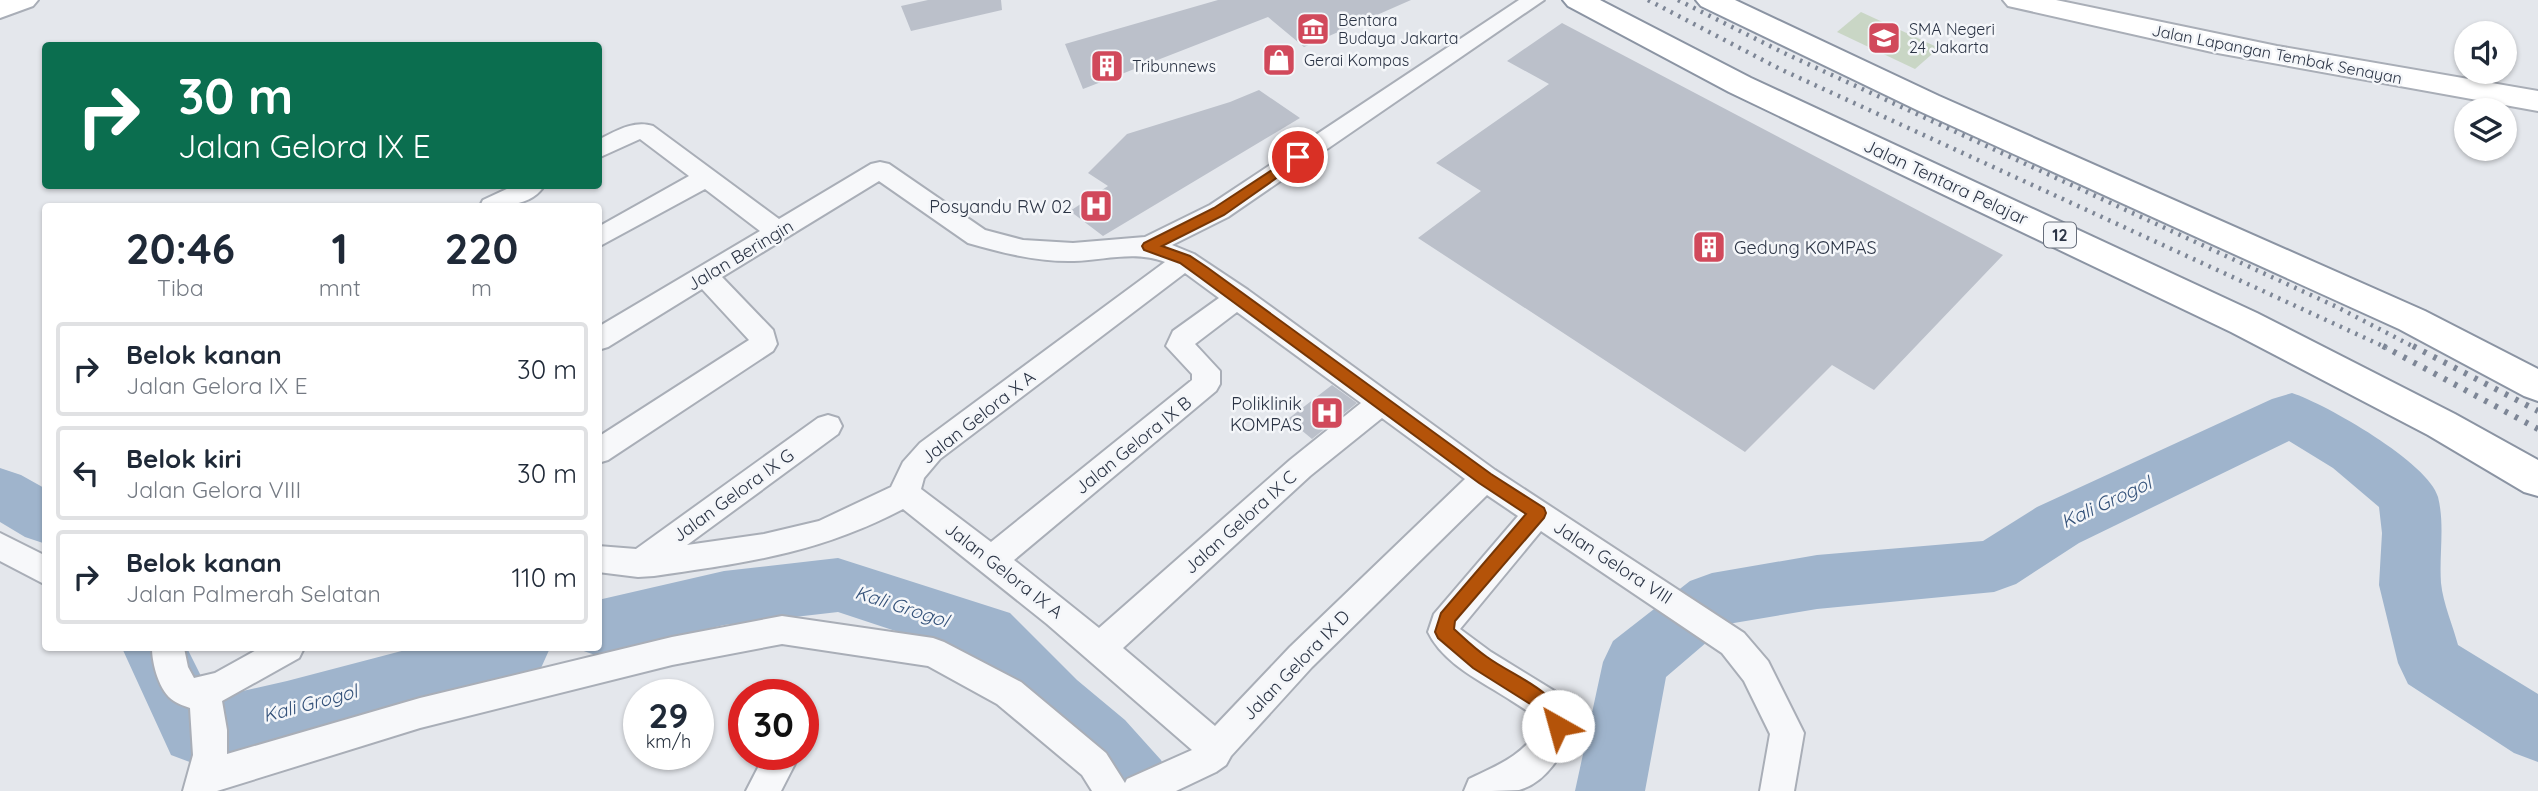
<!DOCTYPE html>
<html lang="id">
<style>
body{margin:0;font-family:Quicksand,sans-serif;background:#f6f6f7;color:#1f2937;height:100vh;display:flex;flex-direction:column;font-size:26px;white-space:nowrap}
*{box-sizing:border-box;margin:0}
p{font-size:23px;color:#747a83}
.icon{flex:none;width:38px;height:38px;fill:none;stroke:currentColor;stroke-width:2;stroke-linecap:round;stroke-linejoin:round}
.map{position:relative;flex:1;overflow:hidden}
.side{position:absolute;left:42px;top:203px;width:560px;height:448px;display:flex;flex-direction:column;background:#fff;border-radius:7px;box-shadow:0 2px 5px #0004}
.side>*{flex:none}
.guide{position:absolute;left:42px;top:42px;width:560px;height:147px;border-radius:7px;box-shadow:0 2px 5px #0004;background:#0b6e4f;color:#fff;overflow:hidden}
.tools{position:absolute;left:2454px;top:21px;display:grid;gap:14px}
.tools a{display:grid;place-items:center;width:63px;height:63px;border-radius:50%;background:#fff;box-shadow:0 2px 5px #0004;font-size:35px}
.speed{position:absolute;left:623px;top:679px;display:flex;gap:14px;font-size:35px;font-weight:700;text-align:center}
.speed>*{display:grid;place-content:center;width:91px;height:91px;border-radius:50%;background:#fff;box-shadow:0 2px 5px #0004;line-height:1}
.speed small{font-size:18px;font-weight:400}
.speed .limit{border:10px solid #d22;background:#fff;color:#111}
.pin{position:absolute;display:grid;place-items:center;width:60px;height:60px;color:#fff;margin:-30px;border:4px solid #fff;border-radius:50%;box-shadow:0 2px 7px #0007}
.me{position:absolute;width:77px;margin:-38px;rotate:322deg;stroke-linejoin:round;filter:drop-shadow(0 0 5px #0008)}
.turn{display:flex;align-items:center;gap:24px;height:147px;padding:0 21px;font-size:32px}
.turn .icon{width:91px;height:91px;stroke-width:2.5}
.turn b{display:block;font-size:49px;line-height:60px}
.eta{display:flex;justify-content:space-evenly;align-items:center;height:119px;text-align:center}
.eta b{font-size:42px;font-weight:700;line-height:49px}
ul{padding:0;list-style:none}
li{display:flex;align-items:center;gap:21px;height:94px;margin:0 14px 10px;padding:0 7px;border:4px solid #e0e1e3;border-radius:7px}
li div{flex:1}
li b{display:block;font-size:26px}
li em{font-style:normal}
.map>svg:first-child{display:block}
.green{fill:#c9d6c5}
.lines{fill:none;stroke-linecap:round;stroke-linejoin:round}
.river{fill:#9fb4cc;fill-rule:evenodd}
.building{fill:#bbc0ca}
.street-casing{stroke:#a9aeb7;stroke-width:4}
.secondary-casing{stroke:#a9aeb7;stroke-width:4}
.highway-casing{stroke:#8b94a3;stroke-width:4}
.street{fill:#f7f8fa;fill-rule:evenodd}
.secondary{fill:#fff;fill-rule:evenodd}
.highway{fill:#fff;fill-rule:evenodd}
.rail-far1{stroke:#7d8696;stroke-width:4.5;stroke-dasharray:2.5 6;stroke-linecap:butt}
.rail{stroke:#7d8696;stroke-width:6;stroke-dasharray:3.5 8;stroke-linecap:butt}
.route{fill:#b45309;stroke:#753606;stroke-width:2}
.labels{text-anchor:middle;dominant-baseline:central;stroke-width:5;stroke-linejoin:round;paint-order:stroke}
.far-poi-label{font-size:16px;fill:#2b3445;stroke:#f4f6f9;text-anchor:start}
.far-street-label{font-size:16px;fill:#2b3445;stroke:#f4f6f9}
.shield{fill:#f4f6f9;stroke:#676e7b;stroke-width:2}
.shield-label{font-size:16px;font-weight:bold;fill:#2b3445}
.street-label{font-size:18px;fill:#2b3445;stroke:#f4f6f9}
.poi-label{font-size:18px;fill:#2b3445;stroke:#f4f6f9;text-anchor:end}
.water-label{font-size:19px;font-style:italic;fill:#34527a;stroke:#f4f6f9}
</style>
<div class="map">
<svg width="2538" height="791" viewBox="0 0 2538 791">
<rect width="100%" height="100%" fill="#e4e7ec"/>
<!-- green -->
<path class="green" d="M1861,12L1939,48L1915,69L1837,32Z"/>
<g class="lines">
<!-- river -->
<path class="river" d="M2292,393C2326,404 2429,463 2438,497C2445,525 2439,554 2441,583C2443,603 2453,626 2458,645L2538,694V762L2514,753L2408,684L2398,663L2379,585L2382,533L2379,507L2333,468L2289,441L2079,543L2016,584L1994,592L1817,609L1728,624L1666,677L1645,791H1575L1603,662L1613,641L1690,581L1712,573L1817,555L1983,541L2037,507L2272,399Z
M0,468L21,475L46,489V544L25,537L0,522Z
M838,558L1010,613L1077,680L1125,720L1161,760L1172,783L1168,791H1098L1077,764L1031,722L965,654L838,612L724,625L598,656L575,648H598V600L724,571Z
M122,648H187L212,698L287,681L413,648H550L541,668L518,677L287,743L195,764L171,755Z"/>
</g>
<!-- building -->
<path class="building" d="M928,0H1001L1002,10L911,31L901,6Z
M1218,0H1411L1304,47L1268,17L1083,89L1065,44Z
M1562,23L2003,255L1874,390L1832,365L1745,452L1418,238L1481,191L1436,163L1549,84L1507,61Z
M1259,90L1300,118L1103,236L1070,211L1108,186L1088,173L1127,134L1230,102Z
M1332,385L1357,403L1312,439L1288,419Z"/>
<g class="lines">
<defs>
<path id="street" d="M1519,0H1544L1228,217L1172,245L1194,254L1248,290L1495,470L1744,633L1768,661L1804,733L1794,791H1760L1770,734L1744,681L1722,653L1541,531L1460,629L1491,652L1556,692L1566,703L1575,726C1563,752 1548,782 1519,790C1503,791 1480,791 1464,791L1469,779C1498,765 1525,755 1541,725C1534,714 1523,708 1512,701C1483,682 1443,664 1428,632L1434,614L1518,516L1487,495L1312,667L1231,756L1226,765L1216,772L1176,791H1092L1082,775L997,704L928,666L782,644L672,665L420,728L217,791H183L193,755L190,708C185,706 178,704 174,701C159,692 152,663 152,648H184L188,667L194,678L215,673L260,648H304L299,658L222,701L227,730V754L420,698L672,637L782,616L933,638L944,642L1021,682L1106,753L1125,783L1127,779L1192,750L1047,624L903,509C817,554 748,562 654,576L638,577L598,572V546L636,549L818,418L828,415L838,418L842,426L838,434L687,545L764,534L819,521L891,487L903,462L920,443L1165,262C1135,250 1105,260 1074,261C1038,262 1003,253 968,243L879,181L722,277L773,330L777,344L773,351L608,460L598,463V437L749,340L702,289L608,347L598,350V327L760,231L705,189L598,247V227L689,176L640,139L598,158V140C616,131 633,120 653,126L779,219L871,164L880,162L889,164L985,230L1023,240L1073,243L1145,237L1210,205ZM1185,273L1219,298L1173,331L1166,346L1192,374V380L991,542L921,489L924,478L940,459ZM1237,312L1361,403L1290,460L1099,628L1014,560L1216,391L1220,384V371L1195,344ZM1382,418L1465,479L1290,647L1215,726L1123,648L1310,476Z
M513,186H544C531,207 501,206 480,206L483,200Z
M0,533L46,556V585L0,561Z
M765,754H800L781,791H746Z"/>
<path id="secondary" d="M0,0H38L33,6L0,18Z
M2003,0H2056L2277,46L2538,91V111L2212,52L2008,6Z"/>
<path id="highway" d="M1563,0H1600L1751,78L2257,313L2455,414L2538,460V496L2524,492L2428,435L2231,332L1729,92L1568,6Z
M1696,0H1735L1939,96L2425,311L2538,369V401L2524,396L2399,329L1917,110L1701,6Z"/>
</defs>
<!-- street casing -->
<use href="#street" class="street-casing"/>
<!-- secondary casing -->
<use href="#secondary" class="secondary-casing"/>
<!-- highway casing -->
<use href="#highway" class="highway-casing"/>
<!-- street -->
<use href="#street" class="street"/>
<!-- secondary -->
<use href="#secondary" class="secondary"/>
<!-- highway -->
<use href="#highway" class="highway"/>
<!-- rail-far1 -->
<path class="rail-far1" d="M1648,0L1780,69L2387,348
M1678,0L1784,53L2337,307L2416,348"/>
<!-- rail -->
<path class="rail" d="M2383,346L2538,429
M2413,346L2538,411"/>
</g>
<!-- route -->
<path class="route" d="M1298,153L1302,154V160L1224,215L1162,246L1190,256L1208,268L1491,474L1544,508L1546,513L1544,518L1455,621L1454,629C1465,639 1475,649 1487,657C1516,678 1556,689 1567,726L1564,732L1558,735L1551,732L1546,718L1538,709L1473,668L1438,638L1435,632L1441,613L1526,514L1479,483L1198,276L1180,263L1144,250L1142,246L1144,243L1214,208Z"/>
<!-- icons -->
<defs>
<symbol id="museum-square" viewBox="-11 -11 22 22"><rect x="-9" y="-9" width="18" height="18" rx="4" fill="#d1495b" stroke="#f4f6f9"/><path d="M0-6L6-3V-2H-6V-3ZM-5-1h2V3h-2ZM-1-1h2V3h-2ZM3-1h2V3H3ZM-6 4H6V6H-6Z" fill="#fff"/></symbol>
<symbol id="school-square" viewBox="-11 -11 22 22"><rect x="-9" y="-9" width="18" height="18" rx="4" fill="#d1495b" stroke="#f4f6f9"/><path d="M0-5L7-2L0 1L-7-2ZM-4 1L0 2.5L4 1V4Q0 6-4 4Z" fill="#fff"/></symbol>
<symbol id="shop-square" viewBox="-11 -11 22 22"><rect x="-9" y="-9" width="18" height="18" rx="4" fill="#d1495b" stroke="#f4f6f9"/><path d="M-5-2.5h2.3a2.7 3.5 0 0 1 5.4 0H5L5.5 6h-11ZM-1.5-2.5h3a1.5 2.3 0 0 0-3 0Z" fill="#fff"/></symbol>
<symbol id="building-square" viewBox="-11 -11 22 22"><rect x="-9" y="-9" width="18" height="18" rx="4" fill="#d1495b" stroke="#f4f6f9"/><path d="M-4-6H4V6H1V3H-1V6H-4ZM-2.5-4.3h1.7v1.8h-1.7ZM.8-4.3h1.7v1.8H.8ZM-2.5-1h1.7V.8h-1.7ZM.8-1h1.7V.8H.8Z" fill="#fff"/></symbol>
<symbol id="hospital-square" viewBox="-11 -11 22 22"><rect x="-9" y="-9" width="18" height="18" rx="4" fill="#d1495b" stroke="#f4f6f9"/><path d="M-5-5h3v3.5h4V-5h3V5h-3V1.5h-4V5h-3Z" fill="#fff"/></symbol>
</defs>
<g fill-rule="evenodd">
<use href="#museum-square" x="1294" y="10" width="38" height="38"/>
<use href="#school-square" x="1865" y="19" width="38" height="38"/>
<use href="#shop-square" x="1260" y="41" width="38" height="38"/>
<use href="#building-square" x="1088" y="47" width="38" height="38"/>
<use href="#hospital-square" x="1077" y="187" width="38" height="38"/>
<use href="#building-square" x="1690" y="228" width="38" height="38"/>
<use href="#hospital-square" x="1308" y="394" width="38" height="38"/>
</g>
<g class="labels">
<!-- far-poi labels -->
<g class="far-poi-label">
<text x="1338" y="20">Bentara<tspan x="1338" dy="18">Budaya Jakarta</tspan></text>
<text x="1909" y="29">SMA Negeri<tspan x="1909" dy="18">24 Jakarta</tspan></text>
<text x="1304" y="60">Gerai Kompas</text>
<text x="1132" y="66">Tribunnews</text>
</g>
<!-- far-street labels -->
<g class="far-street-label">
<text transform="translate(2277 54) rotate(11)">Jalan Lapangan Tembak Senayan</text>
</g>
<!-- shield labels -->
<rect class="shield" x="2044" y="222.5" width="32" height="25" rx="5"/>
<g class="shield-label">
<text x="2060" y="235">12</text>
</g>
<!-- street labels -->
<g class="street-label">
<text transform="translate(1946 182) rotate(25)">Jalan Tentara Pelajar</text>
<text transform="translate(740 255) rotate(-31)">Jalan Beringin</text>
<text transform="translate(978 417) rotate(-38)">Jalan Gelora X A</text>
<text transform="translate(1133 445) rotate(-39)">Jalan Gelora IX B</text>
<text transform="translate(733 495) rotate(-36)">Jalan Gelora IX G</text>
<text transform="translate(1240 522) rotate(-42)">Jalan Gelora IX C</text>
<text transform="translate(1613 562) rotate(33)">Jalan Gelora VIII</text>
<text transform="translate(1004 570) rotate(38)">Jalan Gelora IX A</text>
<text transform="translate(1296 665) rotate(-46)">Jalan Gelora IX D</text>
</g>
<!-- poi labels -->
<g class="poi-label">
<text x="1072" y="206">Posyandu RW 02</text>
<text x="1734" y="247" text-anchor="start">Gedung KOMPAS</text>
<text x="1302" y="403">Poliklinik<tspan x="1302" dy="21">KOMPAS</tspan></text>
</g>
<!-- water labels -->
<g class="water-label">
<text transform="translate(2106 502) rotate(-25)">Kali Grogol</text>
<text transform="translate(902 606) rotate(18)">Kali Grogol</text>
<text transform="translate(310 703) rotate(-15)">Kali Grogol</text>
</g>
</g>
</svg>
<div class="tools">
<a><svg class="icon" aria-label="sound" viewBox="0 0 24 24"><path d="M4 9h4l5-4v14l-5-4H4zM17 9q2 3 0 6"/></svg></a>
<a><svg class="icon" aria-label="layers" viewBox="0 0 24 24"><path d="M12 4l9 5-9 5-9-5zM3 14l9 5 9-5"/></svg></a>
</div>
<div class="speed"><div>29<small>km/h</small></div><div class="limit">30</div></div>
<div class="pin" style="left:1298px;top:157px;background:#d93025"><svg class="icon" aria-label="arrive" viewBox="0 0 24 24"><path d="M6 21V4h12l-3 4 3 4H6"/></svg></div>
<svg class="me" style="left:1558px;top:726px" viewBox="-20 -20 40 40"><circle r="19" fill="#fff"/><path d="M0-13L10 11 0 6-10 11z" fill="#b45309"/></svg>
<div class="guide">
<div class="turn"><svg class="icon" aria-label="right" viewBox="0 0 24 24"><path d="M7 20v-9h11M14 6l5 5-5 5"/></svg><div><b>30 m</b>Jalan Gelora IX E</div></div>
</div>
<section class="side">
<div class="eta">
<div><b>20:46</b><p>Tiba</p></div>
<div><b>1</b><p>mnt</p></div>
<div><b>220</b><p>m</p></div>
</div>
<ul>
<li><svg class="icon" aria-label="right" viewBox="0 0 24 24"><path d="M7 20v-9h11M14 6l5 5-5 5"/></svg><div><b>Belok kanan</b><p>Jalan Gelora IX E</p></div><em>30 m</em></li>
<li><svg class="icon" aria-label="left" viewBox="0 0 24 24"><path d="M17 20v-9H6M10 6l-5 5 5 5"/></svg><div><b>Belok kiri</b><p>Jalan Gelora VIII</p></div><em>30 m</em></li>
<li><svg class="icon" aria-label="right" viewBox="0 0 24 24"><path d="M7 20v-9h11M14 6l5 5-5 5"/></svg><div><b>Belok kanan</b><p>Jalan Palmerah Selatan</p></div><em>110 m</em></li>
</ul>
</section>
</div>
